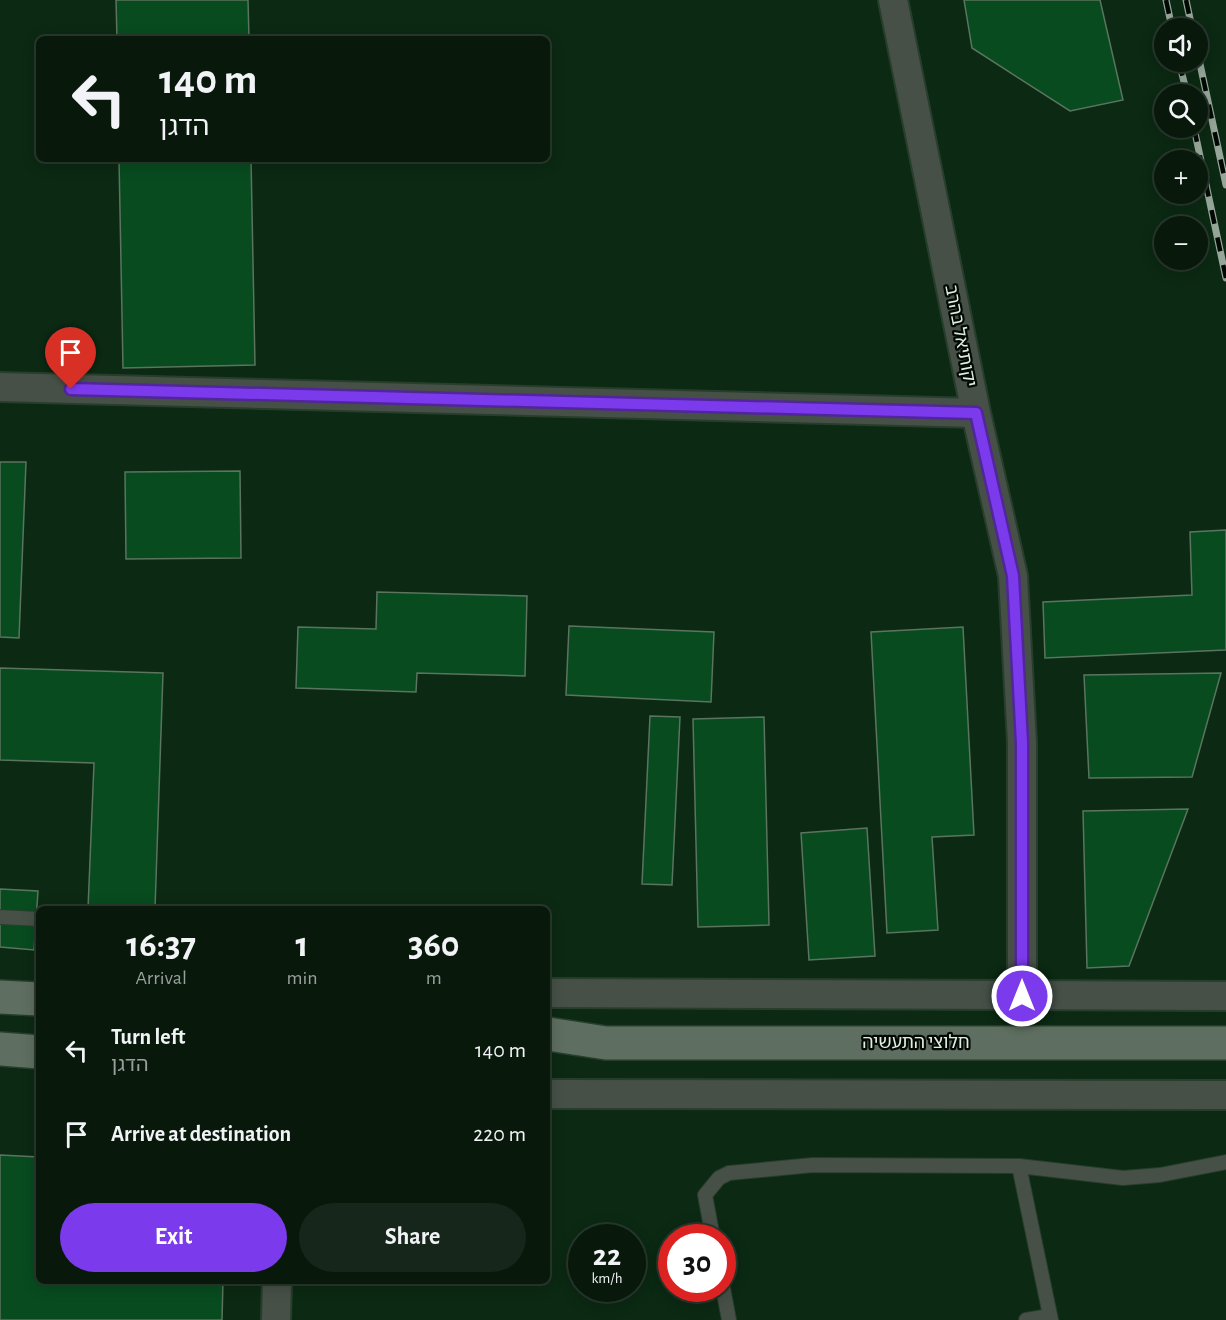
<!DOCTYPE html>
<meta charset="utf-8">
<style>
body{margin:0;font-family:"Alegreya Sans","Noto Sans Hebrew",sans-serif;background:#16261a;color:#f1f3f6;height:100vh;display:flex;flex-direction:column;font-size:22px;white-space:nowrap}
*{box-sizing:border-box;margin:0}
p{font-size:20px;color:#98a09d}
.icon{flex:none;width:33px;height:33px;fill:none;stroke:currentColor;stroke-width:2;stroke-linecap:round;stroke-linejoin:round}
.map{position:relative;flex:1;overflow:hidden}
.side{position:absolute;left:36px;top:906px;width:514px;height:378px;display:flex;flex-direction:column;background:#08190c;border-radius:9px;box-shadow:0 3px 15px #0003,0 0 0 2px #29382d}
.side>*{flex:none}
.hud{position:absolute;left:36px;top:36px;width:514px;height:126px;border-radius:9px;box-shadow:0 3px 15px #0003,0 0 0 2px #29382d;background:#08190c;color:#f1f3f6;overflow:hidden}
.controls{position:absolute;left:1154px;top:18px;display:grid;gap:12px}
.controls a{display:grid;place-items:center;width:54px;height:54px;border-radius:50%;background:#08190c;box-shadow:0 3px 15px #0003,0 0 0 2px #29382d;font-size:30px}
.speed{position:absolute;left:568px;top:1224px;display:flex;gap:12px;font-size:30px;font-weight:700;text-align:center}
.speed>*{display:grid;place-content:center;width:78px;height:78px;border-radius:50%;background:#08190c;box-shadow:0 3px 15px #0003,0 0 0 2px #29382d;line-height:1}
.speed small{font-size:15px;font-weight:400}
.speed .limit{border:9px solid #d22;background:#fff;color:#111}
.pin{position:absolute;display:grid;place-items:center;width:51px;height:51px;color:#fff;margin:-62px -26px;border-radius:50% 50% 50% 0;rotate:-45deg;box-shadow:0 0 6px #0007}
.pin .icon{rotate:45deg}
.me{position:absolute;width:66px;margin:-33px;rotate:0deg;stroke-linejoin:round;filter:drop-shadow(0 0 4px #0008)}
.turn{display:flex;align-items:center;gap:21px;height:126px;padding:0 24px;font-size:27px}
.turn .icon{width:78px;height:78px;stroke-width:2.5}
.turn b{display:block;font-size:42px;line-height:51px}
.eta{display:flex;justify-content:space-evenly;align-items:center;height:102px;text-align:center}
.eta b{font-size:36px;font-weight:600;line-height:42px}
.primary-button{display:flex;gap:12px;margin-top:auto;padding:12px 24px}
.primary-button a{flex:1;height:69px;border-radius:36px;background:#7c3aed;color:#fff;font-size:24px;font-weight:600;line-height:69px;text-align:center}
.primary-button a+a{background:#16261a;color:#f1f3f6}
ul{padding:0;list-style:none}
li{display:flex;align-items:center;gap:18px;height:84px;padding:0 24px}
li div{flex:1}
li b{display:block;font-size:22px}
li em{font-style:normal}
.map>svg:first-child{display:block}
.built{fill:#0b2913;fill-rule:evenodd}
.building{fill:#084b1f;stroke:#5b745f;stroke-width:1.5}
.lines{fill:none;stroke-linecap:round;stroke-linejoin:round}
.lane-casing{stroke:#283e2d;stroke-width:16}
.street-casing{stroke:#283e2d;stroke-width:32}
.secondary-casing{stroke:#283e2d;stroke-width:36}
.lane{stroke:#465047;stroke-width:14}
.street{stroke:#465047;stroke-width:28}
.secondary{stroke:#5e6e60;stroke-width:33}
.rail-casing{stroke:#96a79a;stroke-width:7}
.rail{stroke:#020803;stroke-width:4.5;stroke-dasharray:14;stroke-linecap:butt}
.route-casing{stroke:#51269a;stroke-width:15}
.route{stroke:#7c3aed;stroke-width:10}
.labels{text-anchor:middle;dominant-baseline:central;stroke-width:4.5;stroke-linejoin:round;paint-order:stroke}
.street-label{font-size:18px;fill:#e0eee2;stroke:#020803}
</style>
<div class="map">
<svg width="1226" height="1320" viewBox="0 0 1226 1320">
<rect width="100%" height="100%" fill="#0a2110"/>
<!-- built -->
<path class="built" d="M0,0H1226V1320H0ZM1164,28H1197V62H1164ZM39,39H548V159H39ZM1164,94H1197V128H1164ZM1164,160H1197V194H1164ZM1164,226H1197V260H1164ZM39,909H548V1281H39ZM582,1238H633V1288H582ZM672,1238H723V1288H672Z"/>
<!-- building -->
<path class="building" d="M116,0H248L249,39H117Z
M964,0H1100L1123,100L1070,111L972,48Z
M119,159H251L255,365L123,368Z
M0,462H26L19,638L0,637Z
M240,471L241,558L126,559L125,472Z
M1226,530V650L1045,658L1043,602L1192,595L1190,532Z
M377,592L527,596L525,676L417,673L416,692L296,688L298,627L376,629Z
M569,626L714,632L711,702L566,695Z
M963,627L974,835L932,837L938,930L887,933L871,632Z
M0,668L163,673L155,909H88L94,763L0,760Z
M1221,673L1192,777L1089,778L1084,675Z
M650,716L680,717L672,885L642,884Z
M764,717L769,925L698,927L693,719Z
M1188,809L1129,966L1087,968L1083,811Z
M867,828L875,956L809,960L801,833Z
M0,889L38,891L34,950L0,947Z
M0,1155L39,1157V1281H223L222,1320H0Z"/>
<g class="lines">
<defs>
<path id="lane" d="M0,917L39,919
M1019,1166L1051,1320
M713,1238L705,1195L719,1178L729,1173L813,1165L1019,1166L1123,1178L1160,1175L1226,1162
M723,1288L729,1320
M1026,1320L1050,1316"/>
<path id="street" d="M893,0L976,413L1013,576L1022,743V996
M0,387L976,413
M548,993L1226,996
M548,1094L1226,1095
M276,1320L277,1281"/>
<path id="secondary" d="M0,997L39,999
M548,1034L606,1043H1226
M0,1049L39,1052"/>
</defs>
<!-- lane casing -->
<use href="#lane" class="lane-casing"/>
<!-- street casing -->
<use href="#street" class="street-casing"/>
<!-- secondary casing -->
<use href="#secondary" class="secondary-casing"/>
<!-- lane -->
<use href="#lane" class="lane"/>
<!-- street -->
<use href="#street" class="street"/>
<!-- secondary -->
<use href="#secondary" class="secondary"/>
<defs>
<path id="rail" d="M1166,0L1172,28
M1186,0L1192,28
M1197,50L1226,185
M1179,62L1187,94
M1194,128L1226,278"/>
</defs>
<!-- rail casing -->
<use href="#rail" class="rail-casing"/>
<!-- rail -->
<use href="#rail" class="rail"/>
</g>
<g class="lines">
<defs>
<path id="route" d="M71,389L976,413L1013,576L1022,743V996"/>
</defs>
<!-- route casing -->
<use href="#route" class="route-casing"/>
<!-- route -->
<use href="#route" class="route"/>
</g>
<g class="labels">
<!-- street labels -->
<g class="street-label">
<text transform="translate(960 336) rotate(79)">יקותיאל בהרב</text>
<text x="916" y="1043">חלוצי התעשיה</text>
</g>
</g>
</svg>
<div class="controls">
<a><svg class="icon" aria-label="sound" viewBox="0 0 24 24"><path d="M4 9h4l5-4v14l-5-4H4zM17 9q2 3 0 6"/></svg></a>
<a><svg class="icon" aria-label="search" viewBox="0 0 24 24"><circle cx="10" cy="10" r="6"/><path d="M15 15l6 6"/></svg></a>
<a>+</a>
<a>−</a>
</div>
<div class="speed"><div>22<small>km/h</small></div><div class="limit">30</div></div>
<div class="pin" style="left:71px;top:389px;background:#d93025"><svg class="icon" aria-label="arrive" viewBox="0 0 24 24"><path d="M6 21V4h12l-3 4 3 4H6"/></svg></div>
<svg class="me" style="left:1022px;top:996px" viewBox="-20 -20 40 40"><circle r="17" fill="#7c3aed" stroke="#fff" stroke-width="3"/><path d="M0-11L8 9 0 5-8 9z" fill="#fff"/></svg>
<div class="hud">
<div class="turn"><svg class="icon" aria-label="left" viewBox="0 0 24 24"><path d="M17 20v-9H6M10 6l-5 5 5 5"/></svg><div><b>140 m</b>הדגן</div></div>
</div>
<section class="side">
<div class="eta">
<div><b>16:37</b><p>Arrival</p></div>
<div><b>1</b><p>min</p></div>
<div><b>360</b><p>m</p></div>
</div>
<ul>
<li><svg class="icon" aria-label="left" viewBox="0 0 24 24"><path d="M17 20v-9H6M10 6l-5 5 5 5"/></svg><div><b>Turn left</b><p>הדגן</p></div><em>140 m</em></li>
<li><svg class="icon" aria-label="arrive" viewBox="0 0 24 24"><path d="M6 21V4h12l-3 4 3 4H6"/></svg><div><b>Arrive at destination</b></div><em>220 m</em></li>
</ul>
<div class="primary-button"><a>Exit</a><a>Share</a></div>
</section>
</div>
